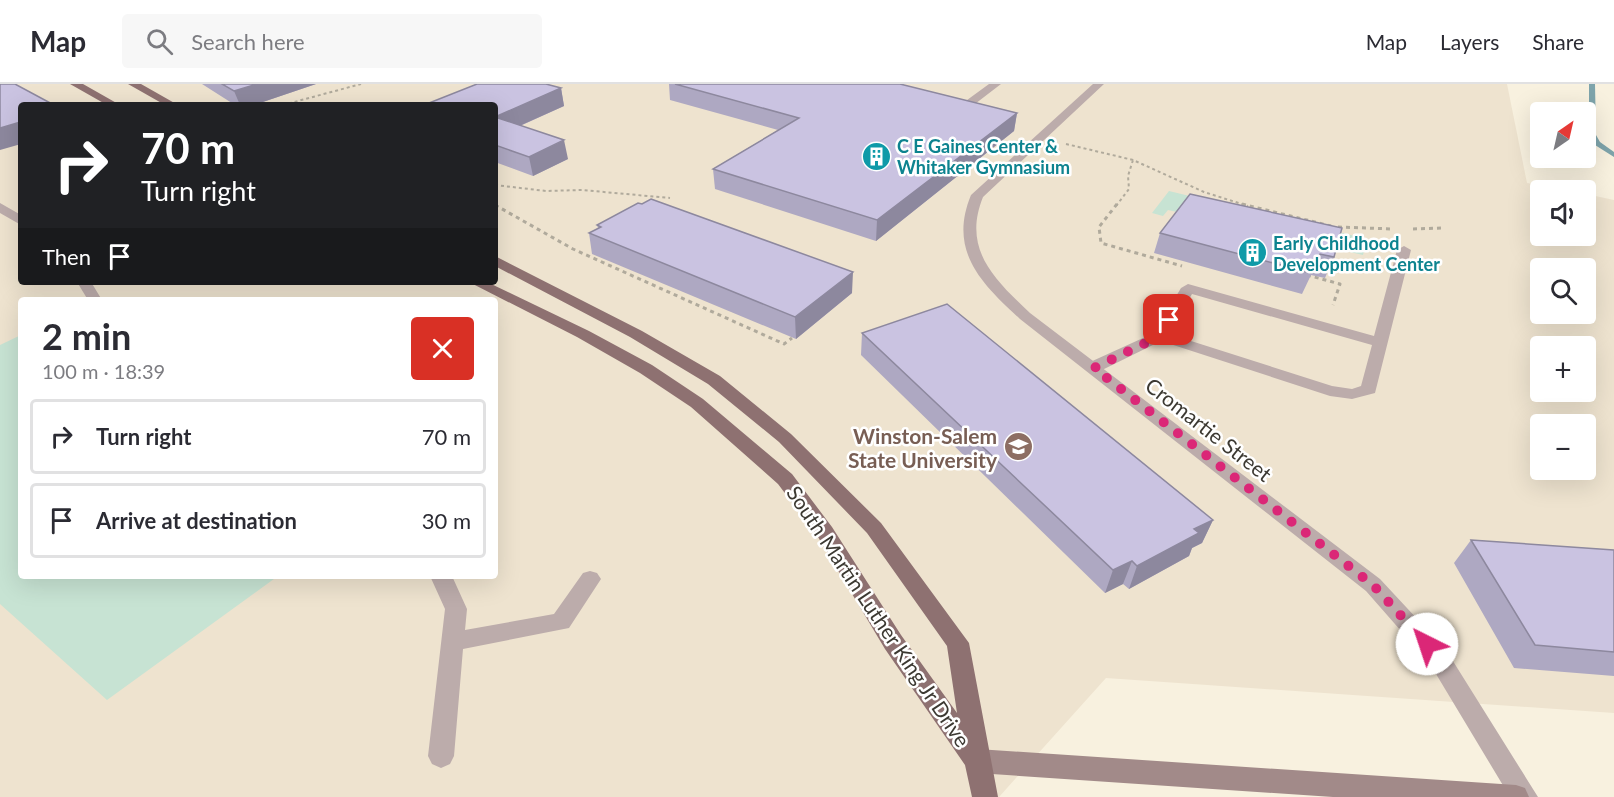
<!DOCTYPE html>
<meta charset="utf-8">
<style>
body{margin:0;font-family:Lato,sans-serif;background:#f7f7f7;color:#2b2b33;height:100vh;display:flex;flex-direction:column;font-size:22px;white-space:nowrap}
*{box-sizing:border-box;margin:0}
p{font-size:20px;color:#7c7c81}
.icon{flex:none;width:33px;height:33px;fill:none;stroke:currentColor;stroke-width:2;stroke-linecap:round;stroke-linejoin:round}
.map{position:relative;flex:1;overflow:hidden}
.sheet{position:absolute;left:18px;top:213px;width:480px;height:282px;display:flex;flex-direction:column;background:#fff;border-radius:6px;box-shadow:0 6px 24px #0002}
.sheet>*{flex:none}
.top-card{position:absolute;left:18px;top:18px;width:480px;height:183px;border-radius:6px;box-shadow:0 6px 24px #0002;background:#202124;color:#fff;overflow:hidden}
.needle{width:39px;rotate:34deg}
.tools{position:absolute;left:1530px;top:18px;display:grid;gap:12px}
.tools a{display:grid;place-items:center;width:66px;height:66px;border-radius:6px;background:#fff;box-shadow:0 6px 24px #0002;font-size:30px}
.pin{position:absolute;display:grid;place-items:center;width:51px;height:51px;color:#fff;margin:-26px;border-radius:12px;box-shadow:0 3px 9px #0006}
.me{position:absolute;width:66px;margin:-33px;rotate:319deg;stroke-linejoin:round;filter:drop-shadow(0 0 4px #0008)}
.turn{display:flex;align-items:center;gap:21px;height:126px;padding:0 24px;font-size:27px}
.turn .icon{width:78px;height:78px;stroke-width:2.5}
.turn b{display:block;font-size:42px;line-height:51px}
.then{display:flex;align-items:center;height:57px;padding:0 24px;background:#0003;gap:12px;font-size:22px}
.round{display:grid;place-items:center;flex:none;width:63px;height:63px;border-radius:6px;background:#f7f7f7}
.headline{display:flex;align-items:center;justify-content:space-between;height:102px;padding:0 24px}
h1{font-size:36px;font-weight:700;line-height:45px}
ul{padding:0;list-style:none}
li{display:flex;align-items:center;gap:18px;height:75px;margin:0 12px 9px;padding:0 12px;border:3px solid #e1e1e2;border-radius:6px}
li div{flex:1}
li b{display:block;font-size:22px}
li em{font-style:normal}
header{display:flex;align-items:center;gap:36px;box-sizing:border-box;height:84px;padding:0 30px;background:#fff;border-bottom:2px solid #e1e1e2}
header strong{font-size:28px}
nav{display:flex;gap:33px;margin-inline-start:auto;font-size:21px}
.search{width:420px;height:54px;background:#f7f7f7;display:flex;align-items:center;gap:15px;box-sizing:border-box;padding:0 21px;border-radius:6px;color:#7c7c81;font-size:22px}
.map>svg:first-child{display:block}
.education{fill:#eee3cf;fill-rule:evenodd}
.green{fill:#c7e3d3}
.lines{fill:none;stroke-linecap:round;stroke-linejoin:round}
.stream{fill:#7ea4ab;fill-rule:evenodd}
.path-far1{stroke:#b0aa9c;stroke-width:2;stroke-dasharray:3 3;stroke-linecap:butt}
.path{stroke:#b0aa9c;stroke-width:3;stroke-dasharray:4 4;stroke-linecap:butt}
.lane{fill:#bcacab;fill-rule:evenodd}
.street{fill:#bcacab;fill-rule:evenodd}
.secondary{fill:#a28a89;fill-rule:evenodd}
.primary{fill:#8e7171;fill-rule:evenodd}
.wall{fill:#aea8c2}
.shaded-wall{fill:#8d889e}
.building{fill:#cac3e1;stroke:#8d889e;stroke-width:1.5}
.route{stroke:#db2777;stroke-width:10;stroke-dasharray:0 18}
.labels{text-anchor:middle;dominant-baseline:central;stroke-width:5;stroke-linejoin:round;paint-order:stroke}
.far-culture-label{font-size:18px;font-weight:bold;fill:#0d838f;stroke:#fff;text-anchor:start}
.street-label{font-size:21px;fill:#3c3932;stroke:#fff}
.education-label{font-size:21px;font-weight:bold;fill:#785e54;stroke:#fff;text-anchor:end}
</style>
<header>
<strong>Map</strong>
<div class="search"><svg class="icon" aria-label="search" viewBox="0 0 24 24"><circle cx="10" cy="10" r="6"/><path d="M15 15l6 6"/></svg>Search here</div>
<nav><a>Map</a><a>Layers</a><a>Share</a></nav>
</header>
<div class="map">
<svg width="1614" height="713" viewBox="0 0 1614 713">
<rect width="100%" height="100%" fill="#f8f1df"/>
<!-- education -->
<path class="education" d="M0,0H1507L1527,99L1566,106H1540V152H1586V110L1614,116V629L1106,594L999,713H0ZM21,21H495V198H21ZM1540,184H1586V230H1540ZM21,216H495V492H21ZM1540,262H1586V308H1540ZM1540,340H1586V386H1540Z"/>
<!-- green -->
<path class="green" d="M1169,107L1367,155L1363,171L1168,126L1163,132L1152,129Z
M21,251V492H278L107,616L0,520V261Z"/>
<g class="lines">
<!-- stream -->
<path class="stream" d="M1589,0H1595L1596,51L1600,58L1614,68V73L1595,61L1589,51Z"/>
<!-- path-far1 -->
<path class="path-far1" d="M283,21L361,0
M1066,60L1133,76L1204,108L1248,122
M495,101L546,107L582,106L670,114
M1116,122L1129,105L1128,92L1133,76"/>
<!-- path -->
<path class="path" d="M1117,120L1099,143L1101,159L1182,182
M1242,120L1331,142
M495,121L573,165L784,260L792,254
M1338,143L1393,145
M1413,145L1444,144
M1307,191L1340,200L1333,221"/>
<!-- lane -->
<path class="lane" d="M989,0H1001L971,23H963V19Z
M0,119L21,131V141L0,129Z
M1404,162L1411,166L1375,309L1352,315L1330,312L1161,257L1100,287L1094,288L1086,283L1088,279L1154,249L1181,204L1188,200L1374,252L1397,166ZM1192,210L1372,261L1361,302L1352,305L1332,302L1169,250Z
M77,198H91L102,216H88Z
M590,487L597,489L601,495L569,544L463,565L454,672L450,680L441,684L432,680L428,672L445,525L430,492H452L467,525L465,546L554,530L583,489Z"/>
<!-- street -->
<path class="street" d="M1093,0H1104L983,113C962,165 994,195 1030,229L1380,495L1446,566L1538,713H1510L1430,580L1366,507L1020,235C981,199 948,167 971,111Z"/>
<!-- secondary -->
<path class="secondary" d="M977,665L1516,701L1525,704L1529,713H1333L977,689L968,685L964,677L968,669Z"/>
<!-- primary -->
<path class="primary" d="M70,0H83L120,21H107Z
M128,0H141L178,21H165Z
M495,172L642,247L720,292L791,350L881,439L969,559L998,713H972L965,681L885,565L818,453L778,400L691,323L640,289L577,253L469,198H487L589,247L652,281L703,315L792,390L832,443L901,551L957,629L947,562L867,449L779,358L708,300L630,253L495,182Z"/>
</g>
<!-- wall -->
<path class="wall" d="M202,0H316L254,21H235Z
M669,0H900L1017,29L1014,47L876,157L715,105L713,85L778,46L670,16Z
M561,4L564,22L520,42L568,75L533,92L495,78V21Z
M1190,110L1334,173L1325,194L1311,191L1302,210L1154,169L1160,149Z
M597,141L852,209L796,255L592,170L589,149L598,144Z
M862,249L1213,436L1202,459L1192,464L1189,472L1129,505L1123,500L1105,509L861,271Z
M1471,456L1614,466V592L1514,584L1454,479Z"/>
<!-- shaded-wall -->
<path class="shaded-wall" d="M257,0H316L254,21H240L234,7Z
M561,4L564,22L499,51L495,33Z
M1017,29L1014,47L876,157L877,136Z
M20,38L21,41V60L0,66V44Z
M564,56L568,75L533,92L529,73Z
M853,188L852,209L796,255L795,233Z
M1213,436L1202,459L1192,464L1189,472L1129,505L1137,482L1194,445Z
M1132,477L1123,500L1105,509L1113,486Z"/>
<!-- building -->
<path class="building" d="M0,0H15L54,21H21V39L20,38L0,44Z
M222,0H257L234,7Z
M477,0H546L561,4L495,33V21H424Z
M675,0H900L1017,29L877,136L713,85L799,34Z
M495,33L564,56L529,73L495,61Z
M1190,110L1342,144L1334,173L1320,170L1311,189L1160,149Z
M651,115L853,188L795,233L589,149L601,143L597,141L638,119L642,120Z
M947,220L1213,436L1194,445L1199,449L1137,482L1132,477L1113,486L862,249Z
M1471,456L1614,466V568L1535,561Z"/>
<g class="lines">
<!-- route -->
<path class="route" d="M1169,236L1160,252L1094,284L1373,501L1427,560"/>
</g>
<!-- icons -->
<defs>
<symbol id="building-disc" viewBox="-11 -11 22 22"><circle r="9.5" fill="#0f9aa8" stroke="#fff"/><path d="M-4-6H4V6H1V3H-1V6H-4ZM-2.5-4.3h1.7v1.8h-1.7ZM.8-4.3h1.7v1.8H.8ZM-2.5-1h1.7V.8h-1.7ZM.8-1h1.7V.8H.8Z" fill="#fff"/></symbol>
<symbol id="university-disc" viewBox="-11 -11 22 22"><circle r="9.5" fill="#8d6e63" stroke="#fff"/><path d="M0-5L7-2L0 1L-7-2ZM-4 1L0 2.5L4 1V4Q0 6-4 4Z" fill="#fff"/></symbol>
</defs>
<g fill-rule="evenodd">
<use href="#building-disc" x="860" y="56" width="33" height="33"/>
<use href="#building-disc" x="1236" y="152" width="33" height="33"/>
<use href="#university-disc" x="1002" y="346" width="33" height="33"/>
</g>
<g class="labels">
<!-- far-culture labels -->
<g class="far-culture-label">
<text x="897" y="62">C E Gaines Center &amp;<tspan x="897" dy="21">Whitaker Gymnasium</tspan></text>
<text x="1273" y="159">Early Childhood<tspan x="1273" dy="21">Development Center</tspan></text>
</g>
<!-- street labels -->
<g class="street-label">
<text transform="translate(1209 345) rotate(38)">Cromartie Street</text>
<text transform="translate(879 532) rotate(56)">South Martin Luther King Jr Drive</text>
</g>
<!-- education labels -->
<g class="education-label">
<text x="997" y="351">Winston-Salem<tspan x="997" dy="24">State University</tspan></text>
</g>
</g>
</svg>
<div class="tools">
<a><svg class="needle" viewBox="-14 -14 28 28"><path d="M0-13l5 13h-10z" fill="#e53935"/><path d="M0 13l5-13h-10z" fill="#7c7c81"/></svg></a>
<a><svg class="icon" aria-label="sound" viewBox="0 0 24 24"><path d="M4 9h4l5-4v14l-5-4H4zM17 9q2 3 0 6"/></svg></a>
<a><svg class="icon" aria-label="search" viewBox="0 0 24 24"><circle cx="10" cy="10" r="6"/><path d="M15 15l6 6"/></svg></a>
<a>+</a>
<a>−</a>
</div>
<div class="pin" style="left:1169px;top:236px;background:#d93025"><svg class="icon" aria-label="arrive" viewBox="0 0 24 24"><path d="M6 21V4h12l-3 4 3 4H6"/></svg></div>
<svg class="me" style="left:1427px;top:560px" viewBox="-20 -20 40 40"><circle r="19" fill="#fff"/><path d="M0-13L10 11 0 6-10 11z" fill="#db2777"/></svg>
<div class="top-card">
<div class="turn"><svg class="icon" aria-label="right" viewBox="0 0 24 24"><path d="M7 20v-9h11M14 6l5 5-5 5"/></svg><div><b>70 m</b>Turn right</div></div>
<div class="then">Then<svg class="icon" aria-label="arrive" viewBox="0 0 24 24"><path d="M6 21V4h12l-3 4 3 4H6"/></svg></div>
</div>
<section class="sheet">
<div class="headline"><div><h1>2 min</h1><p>100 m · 18:39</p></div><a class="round" style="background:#d93025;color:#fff"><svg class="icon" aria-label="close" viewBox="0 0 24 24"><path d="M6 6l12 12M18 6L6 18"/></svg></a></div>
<ul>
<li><svg class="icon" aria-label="right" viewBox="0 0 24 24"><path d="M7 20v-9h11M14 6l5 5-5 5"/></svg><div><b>Turn right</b></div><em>70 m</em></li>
<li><svg class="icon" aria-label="arrive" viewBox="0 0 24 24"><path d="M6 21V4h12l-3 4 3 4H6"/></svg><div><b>Arrive at destination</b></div><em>30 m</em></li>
</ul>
</section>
</div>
